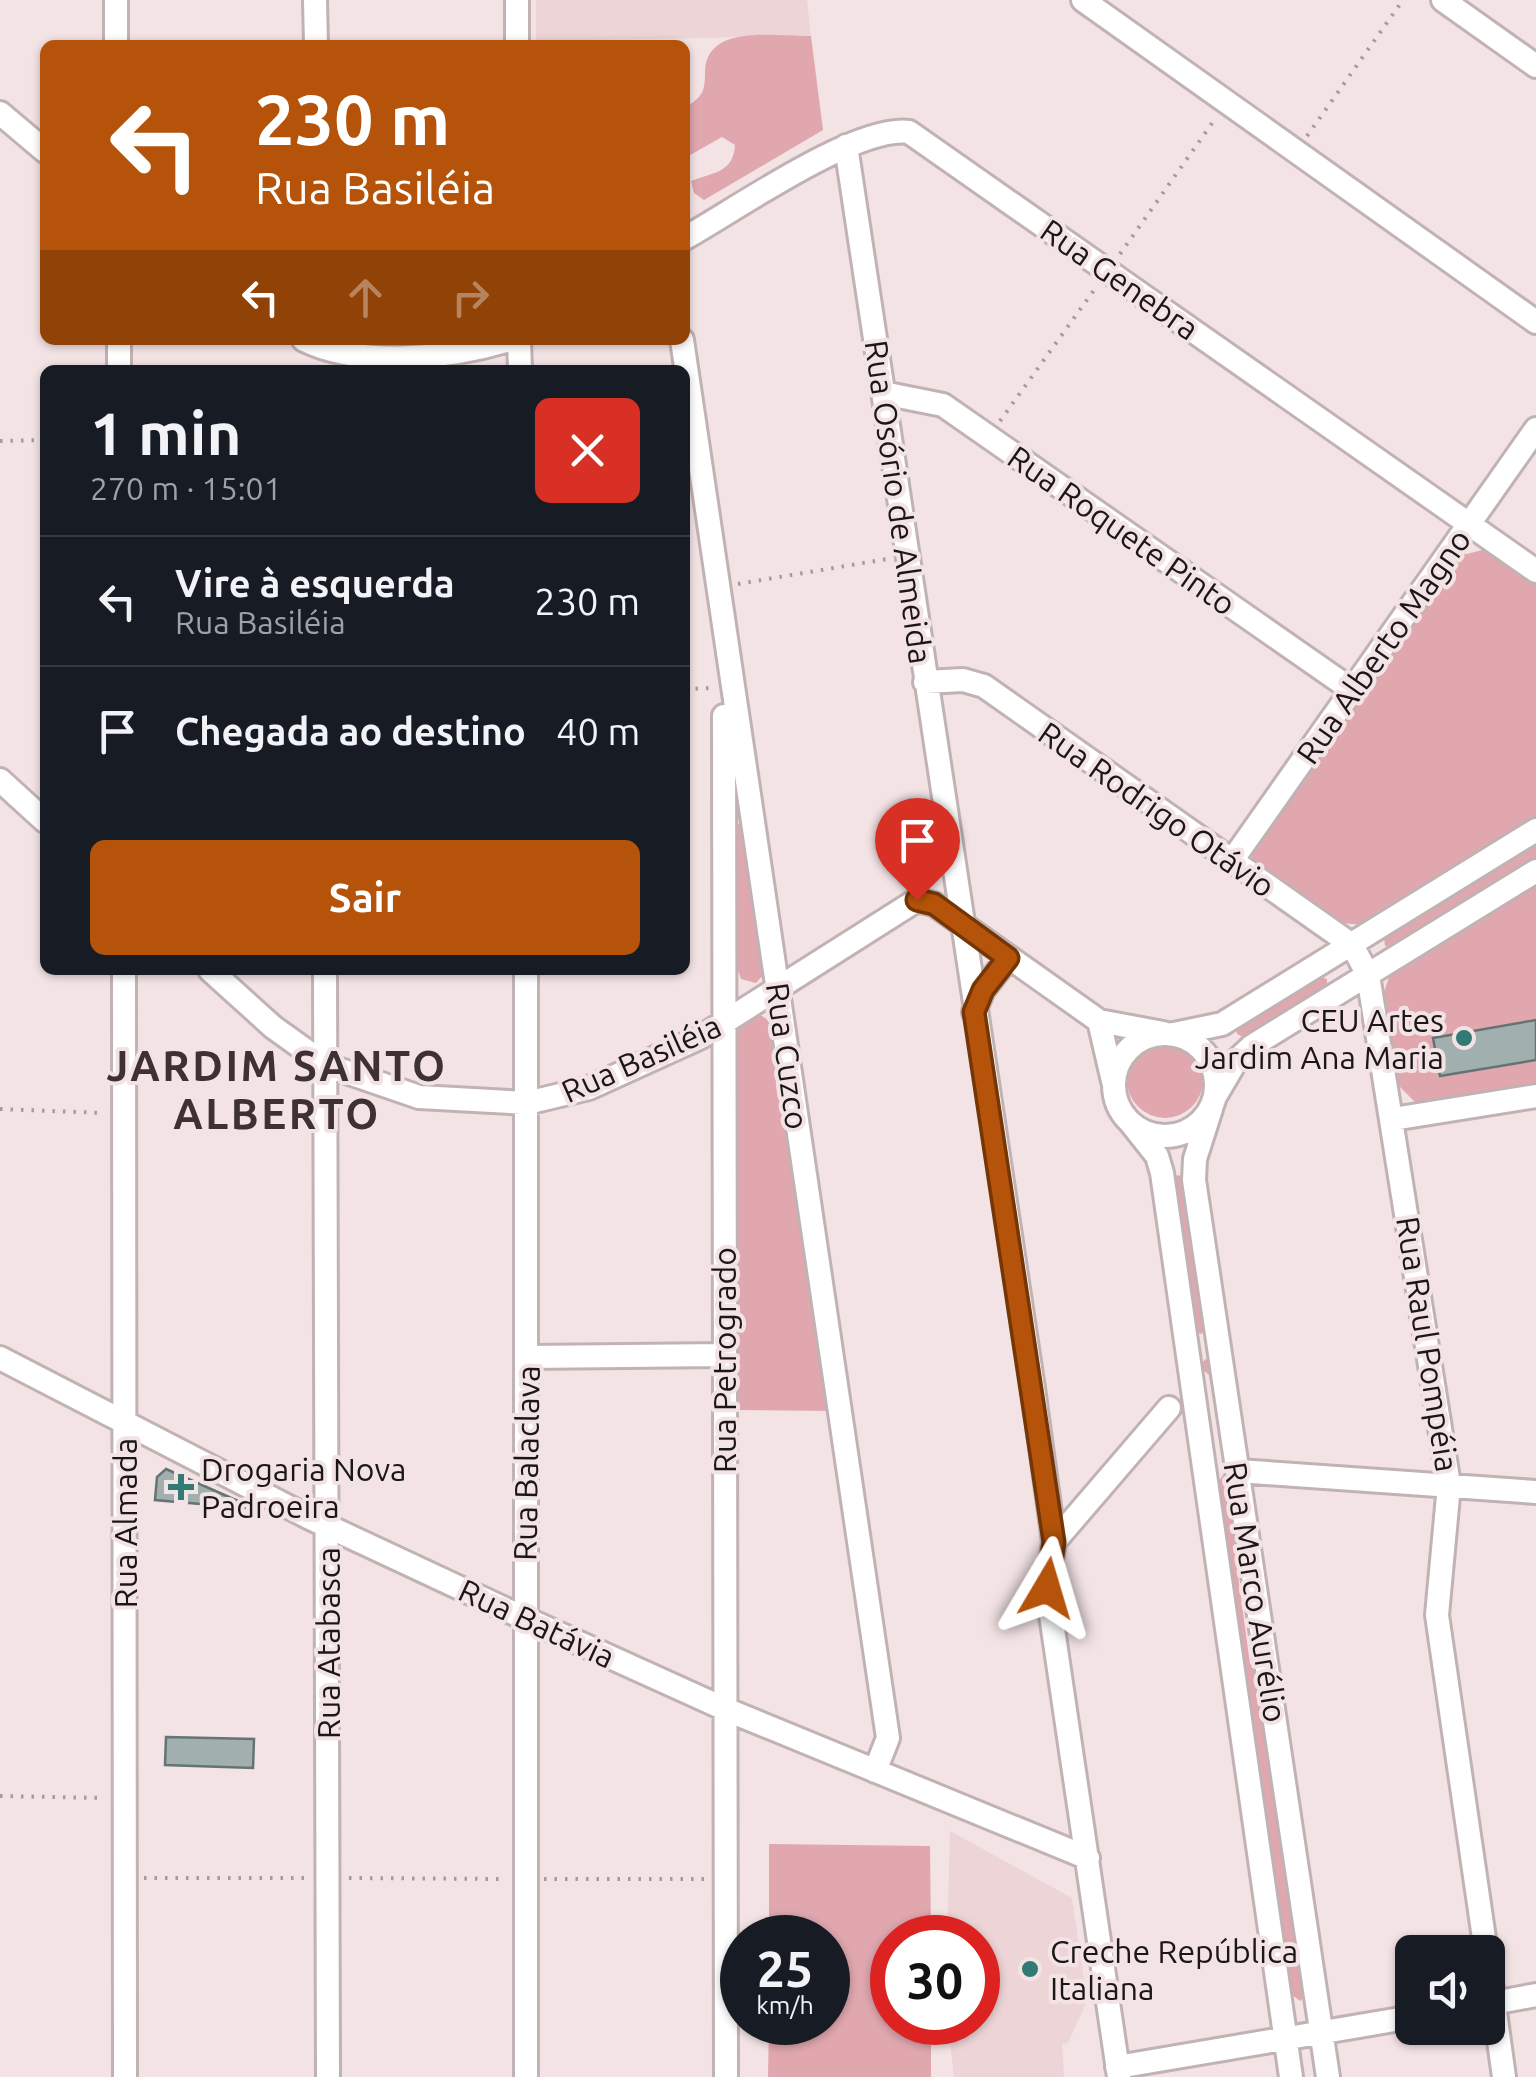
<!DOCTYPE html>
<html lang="pt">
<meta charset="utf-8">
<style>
body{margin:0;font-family:Ubuntu,sans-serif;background:#20242c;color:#f1f3f6;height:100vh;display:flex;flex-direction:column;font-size:38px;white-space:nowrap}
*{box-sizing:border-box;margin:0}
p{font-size:32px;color:#9ea1a6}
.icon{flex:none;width:55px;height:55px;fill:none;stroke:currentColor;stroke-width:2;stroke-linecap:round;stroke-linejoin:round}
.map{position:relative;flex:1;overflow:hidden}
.details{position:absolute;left:40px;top:365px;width:650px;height:610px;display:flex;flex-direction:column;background:#171b24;border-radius:15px;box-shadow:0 2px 8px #0004}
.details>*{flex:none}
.hud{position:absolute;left:40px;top:40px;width:650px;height:305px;border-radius:15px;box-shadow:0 2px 8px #0004;background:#b45309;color:#fff;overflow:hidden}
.buttons{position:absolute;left:1395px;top:1935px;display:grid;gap:20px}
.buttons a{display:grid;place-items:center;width:110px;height:110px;border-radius:15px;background:#171b24;box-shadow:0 2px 8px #0004;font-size:50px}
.speed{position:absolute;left:720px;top:1915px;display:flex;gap:20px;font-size:50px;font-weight:700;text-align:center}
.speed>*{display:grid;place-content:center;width:130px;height:130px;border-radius:50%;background:#171b24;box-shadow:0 2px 8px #0004;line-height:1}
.speed small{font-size:25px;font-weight:400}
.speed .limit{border:15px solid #d22;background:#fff;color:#111}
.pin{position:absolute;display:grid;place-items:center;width:85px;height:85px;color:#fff;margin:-102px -42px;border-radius:50% 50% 50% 0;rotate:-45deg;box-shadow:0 0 10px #0007}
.pin .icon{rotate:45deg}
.me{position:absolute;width:110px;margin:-55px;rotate:7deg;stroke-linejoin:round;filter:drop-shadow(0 0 8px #0008)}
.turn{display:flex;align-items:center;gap:35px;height:210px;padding:0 50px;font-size:45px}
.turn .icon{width:130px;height:130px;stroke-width:2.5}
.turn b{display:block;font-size:70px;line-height:85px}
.lanes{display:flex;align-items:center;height:95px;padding:0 50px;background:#0003;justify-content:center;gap:50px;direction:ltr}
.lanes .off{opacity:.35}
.round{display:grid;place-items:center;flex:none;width:105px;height:105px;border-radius:15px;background:#20242c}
.summary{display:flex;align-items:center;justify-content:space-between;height:170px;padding:0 50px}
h1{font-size:60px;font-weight:700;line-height:75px}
.action{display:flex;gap:20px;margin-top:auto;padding:20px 50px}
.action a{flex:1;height:115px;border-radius:15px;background:#b45309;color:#fff;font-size:40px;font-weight:700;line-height:115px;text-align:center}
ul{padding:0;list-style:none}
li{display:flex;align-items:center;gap:30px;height:130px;padding:0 50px;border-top:2px solid #363941}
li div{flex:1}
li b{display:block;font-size:38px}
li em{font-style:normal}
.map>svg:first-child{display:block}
.built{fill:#edd4d7}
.green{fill:#e0a7af}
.building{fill:#a1b0ae;stroke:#657472;stroke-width:2.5}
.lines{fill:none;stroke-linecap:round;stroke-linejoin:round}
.minor-casing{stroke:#c1b2b4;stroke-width:28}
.path{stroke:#a69a9c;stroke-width:4;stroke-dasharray:2.5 8;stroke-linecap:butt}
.minor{stroke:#fff;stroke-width:22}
.route-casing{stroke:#753606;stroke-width:25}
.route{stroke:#b45309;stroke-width:18}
.poi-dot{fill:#337a74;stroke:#f3e3e5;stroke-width:4}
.labels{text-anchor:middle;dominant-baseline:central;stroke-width:8;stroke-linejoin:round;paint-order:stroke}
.street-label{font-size:32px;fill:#1b1617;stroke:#f3e3e5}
.poi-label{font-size:32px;fill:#1b1617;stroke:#f3e3e5;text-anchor:start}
.district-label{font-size:42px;font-weight:bold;letter-spacing:2.5px;fill:#3d3133;stroke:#f3e3e5}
</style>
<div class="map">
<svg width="1536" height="2077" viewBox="0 0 1536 2077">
<rect width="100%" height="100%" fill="#f3e3e5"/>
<!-- built -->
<path class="built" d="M536,0H807L811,36L536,41Z
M950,1831L1072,1898L1087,2001L1068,2043L1062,2044L1064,2077H954L948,2023L978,2022V1938L947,1937Z"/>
<!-- green -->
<path class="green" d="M811,36L823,130L704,200L694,193L691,181C714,172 733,173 735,145L722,137L685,158V108C703,96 705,92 705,71C707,23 778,37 811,36Z
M1486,549L1536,585V818L1365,925L1340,923L1252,862L1251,853L1459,556Z
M740,823L765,973L756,983L741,979L737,967L735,827Z
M1536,843V858L1391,947L1385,946L1384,938Z
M1536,885V1083L1415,1102L1398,1085L1384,992L1389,977Z
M1319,976L1327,979V986L1245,1038L1237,1034V1027Z
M759,1014L774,1024L833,1411L735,1410V1037L743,1021Z
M1127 1080a38 38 0 1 1 76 0a38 38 0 1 1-76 0Z
M1178,1175L1183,1177L1206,1329L1201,1334L1195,1331L1174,1178Z
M1205,1359L1212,1362L1243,1559L1237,1568L1250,1664L1260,1672L1306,1995L1300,2001L1291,1994L1218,1483L1226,1470L1209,1375L1200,1367Z
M769,1844L930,1846L931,1937L892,1938V2022L931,2023V2077H768L769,2023L828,2022V1938L769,1937Z"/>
<!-- building -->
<path class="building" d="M1536,1020V1060L1440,1076L1433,1038Z
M166,1469L247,1505L246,1508L155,1500L157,1477Z
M166,1737L254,1739L253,1768L165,1765Z"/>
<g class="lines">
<defs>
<path id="minor" d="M116,0V45
M315,0L316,45
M517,0V45
M1083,0L1536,322
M1443,0L1536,66
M0,113L45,151
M846,146L1033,1388L1054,1542L1047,1588L1119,2077
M685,238C735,210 856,125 909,132L1536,571
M304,340C361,368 450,358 509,340
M519,340L520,370
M682,340L888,1738L875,1771
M119,370V340
M883,393L943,405L1352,690
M925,682L963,680L984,686L1352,945L1368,975L1449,1485L1437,1615L1486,1952
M724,716L726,2077
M0,780L45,821
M1231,862L1536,429
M124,970L125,2077
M210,970L273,1027L326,1065L419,1097L527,1103L589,1088L701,1037L917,900L934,904L1099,1021L1163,1033
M325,970L328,2077
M526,970V2077
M974,1012L983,990L1008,958
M1099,1021L1113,1081
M1114 1085a51 51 0 1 1 102 0a51 51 0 1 1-102 0Z
M1174,1034L1222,1024L1536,830
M1216,1095L1236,1061L1252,1046L1536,871
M1211,1109L1195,1159L1194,1180L1328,2077
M1393,1119L1536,1096
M1130,1122L1157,1156L1162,1173L1291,2077
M527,1357L724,1355
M0,1358L308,1517L524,1618L725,1709L1088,1858
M1238,1471L1536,1492
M1054,1542L1169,1408
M1488,1962L1504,2077
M1488,2004L1536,1995
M1117,2067L1412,2017"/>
</defs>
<!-- minor casing -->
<use href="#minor" class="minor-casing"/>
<!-- path -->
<path class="path" d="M410,45H496
M1307,136L1403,0
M1120,254L1215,119
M1000,421L1097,286
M0,441L45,440
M738,584L887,559
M685,689L715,688
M0,1109L103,1113
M0,1796L105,1798
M144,1878H310
M349,1878L505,1879
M544,1879H705"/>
<!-- minor -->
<use href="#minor" class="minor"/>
</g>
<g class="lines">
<defs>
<path id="route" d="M917,900L934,904L1008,958L983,990L974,1012L1054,1542L1047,1588"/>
</defs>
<!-- route casing -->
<use href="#route" class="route-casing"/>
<!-- route -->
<use href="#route" class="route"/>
</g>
<!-- markers -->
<g class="poi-dot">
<circle cx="1464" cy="1038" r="10"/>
<path d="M176 1472h10v10h10v10h-10v10h-10v-10h-10v-10h10z"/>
<circle cx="1030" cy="1969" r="10"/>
</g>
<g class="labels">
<!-- street labels -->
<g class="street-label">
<text transform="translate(1120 279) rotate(35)">Rua Genebra</text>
<text transform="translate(899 502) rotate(82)">Rua Osório de Almeida</text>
<text transform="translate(1122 530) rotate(35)">Rua Roquete Pinto</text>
<text transform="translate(1383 646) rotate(-55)">Rua Alberto Magno</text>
<text transform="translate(1157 809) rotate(35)">Rua Rodrigo Otávio</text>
<text transform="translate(788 1056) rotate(82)">Rua Cuzco</text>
<text transform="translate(641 1058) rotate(-24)">Rua Basiléia</text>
<text transform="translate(1428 1344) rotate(81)">Rua Raul Pompéia</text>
<text transform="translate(724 1360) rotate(-90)">Rua Petrogrado</text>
<text transform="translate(526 1463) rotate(-89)">Rua Balaclava</text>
<text transform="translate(125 1523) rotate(-90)">Rua Almada</text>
<text transform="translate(1256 1592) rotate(81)">Rua Marco Aurélio</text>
<text transform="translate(537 1623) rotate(25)">Rua Batávia</text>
<text transform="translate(328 1643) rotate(-90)">Rua Atabasca</text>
</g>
<!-- poi labels -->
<g class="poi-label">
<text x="1444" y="1020" text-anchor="end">CEU Artes<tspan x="1444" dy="37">Jardim Ana Maria</tspan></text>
<text x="201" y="1469">Drogaria Nova<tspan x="201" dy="37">Padroeira</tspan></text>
<text x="1050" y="1951">Creche República<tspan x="1050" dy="37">Italiana</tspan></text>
</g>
<!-- district labels -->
<g class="district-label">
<text x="277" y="1065">JARDIM SANTO<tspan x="277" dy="48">ALBERTO</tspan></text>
</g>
</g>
</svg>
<div class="buttons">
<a><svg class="icon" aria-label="sound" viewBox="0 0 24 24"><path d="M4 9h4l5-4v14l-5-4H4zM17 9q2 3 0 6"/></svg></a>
</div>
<div class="speed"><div>25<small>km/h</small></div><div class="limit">30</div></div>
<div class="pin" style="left:917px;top:900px;background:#d93025"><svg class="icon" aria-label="arrive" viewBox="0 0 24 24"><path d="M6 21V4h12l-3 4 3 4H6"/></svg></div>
<svg class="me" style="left:1047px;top:1588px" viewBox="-20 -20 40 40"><path d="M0-17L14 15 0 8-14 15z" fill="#b45309" stroke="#fff" stroke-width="4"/></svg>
<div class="hud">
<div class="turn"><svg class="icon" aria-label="left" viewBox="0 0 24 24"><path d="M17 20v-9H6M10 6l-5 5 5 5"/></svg><div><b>230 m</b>Rua Basiléia</div></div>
<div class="lanes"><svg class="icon" aria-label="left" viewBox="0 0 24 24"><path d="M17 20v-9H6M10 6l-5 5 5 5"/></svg><svg class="icon off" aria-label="ahead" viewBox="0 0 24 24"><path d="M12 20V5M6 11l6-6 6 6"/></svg><svg class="icon off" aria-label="right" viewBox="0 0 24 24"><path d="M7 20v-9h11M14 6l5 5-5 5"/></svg></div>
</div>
<section class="details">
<div class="summary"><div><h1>1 min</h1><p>270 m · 15:01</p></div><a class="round" style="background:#d93025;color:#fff"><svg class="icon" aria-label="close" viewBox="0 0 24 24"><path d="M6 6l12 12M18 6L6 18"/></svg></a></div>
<ul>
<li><svg class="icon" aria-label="left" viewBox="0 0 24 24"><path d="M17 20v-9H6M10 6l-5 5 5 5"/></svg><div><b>Vire à esquerda</b><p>Rua Basiléia</p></div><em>230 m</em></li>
<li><svg class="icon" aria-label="arrive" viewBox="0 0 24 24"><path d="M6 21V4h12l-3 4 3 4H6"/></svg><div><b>Chegada ao destino</b></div><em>40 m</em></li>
</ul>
<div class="action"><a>Sair</a></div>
</section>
</div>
